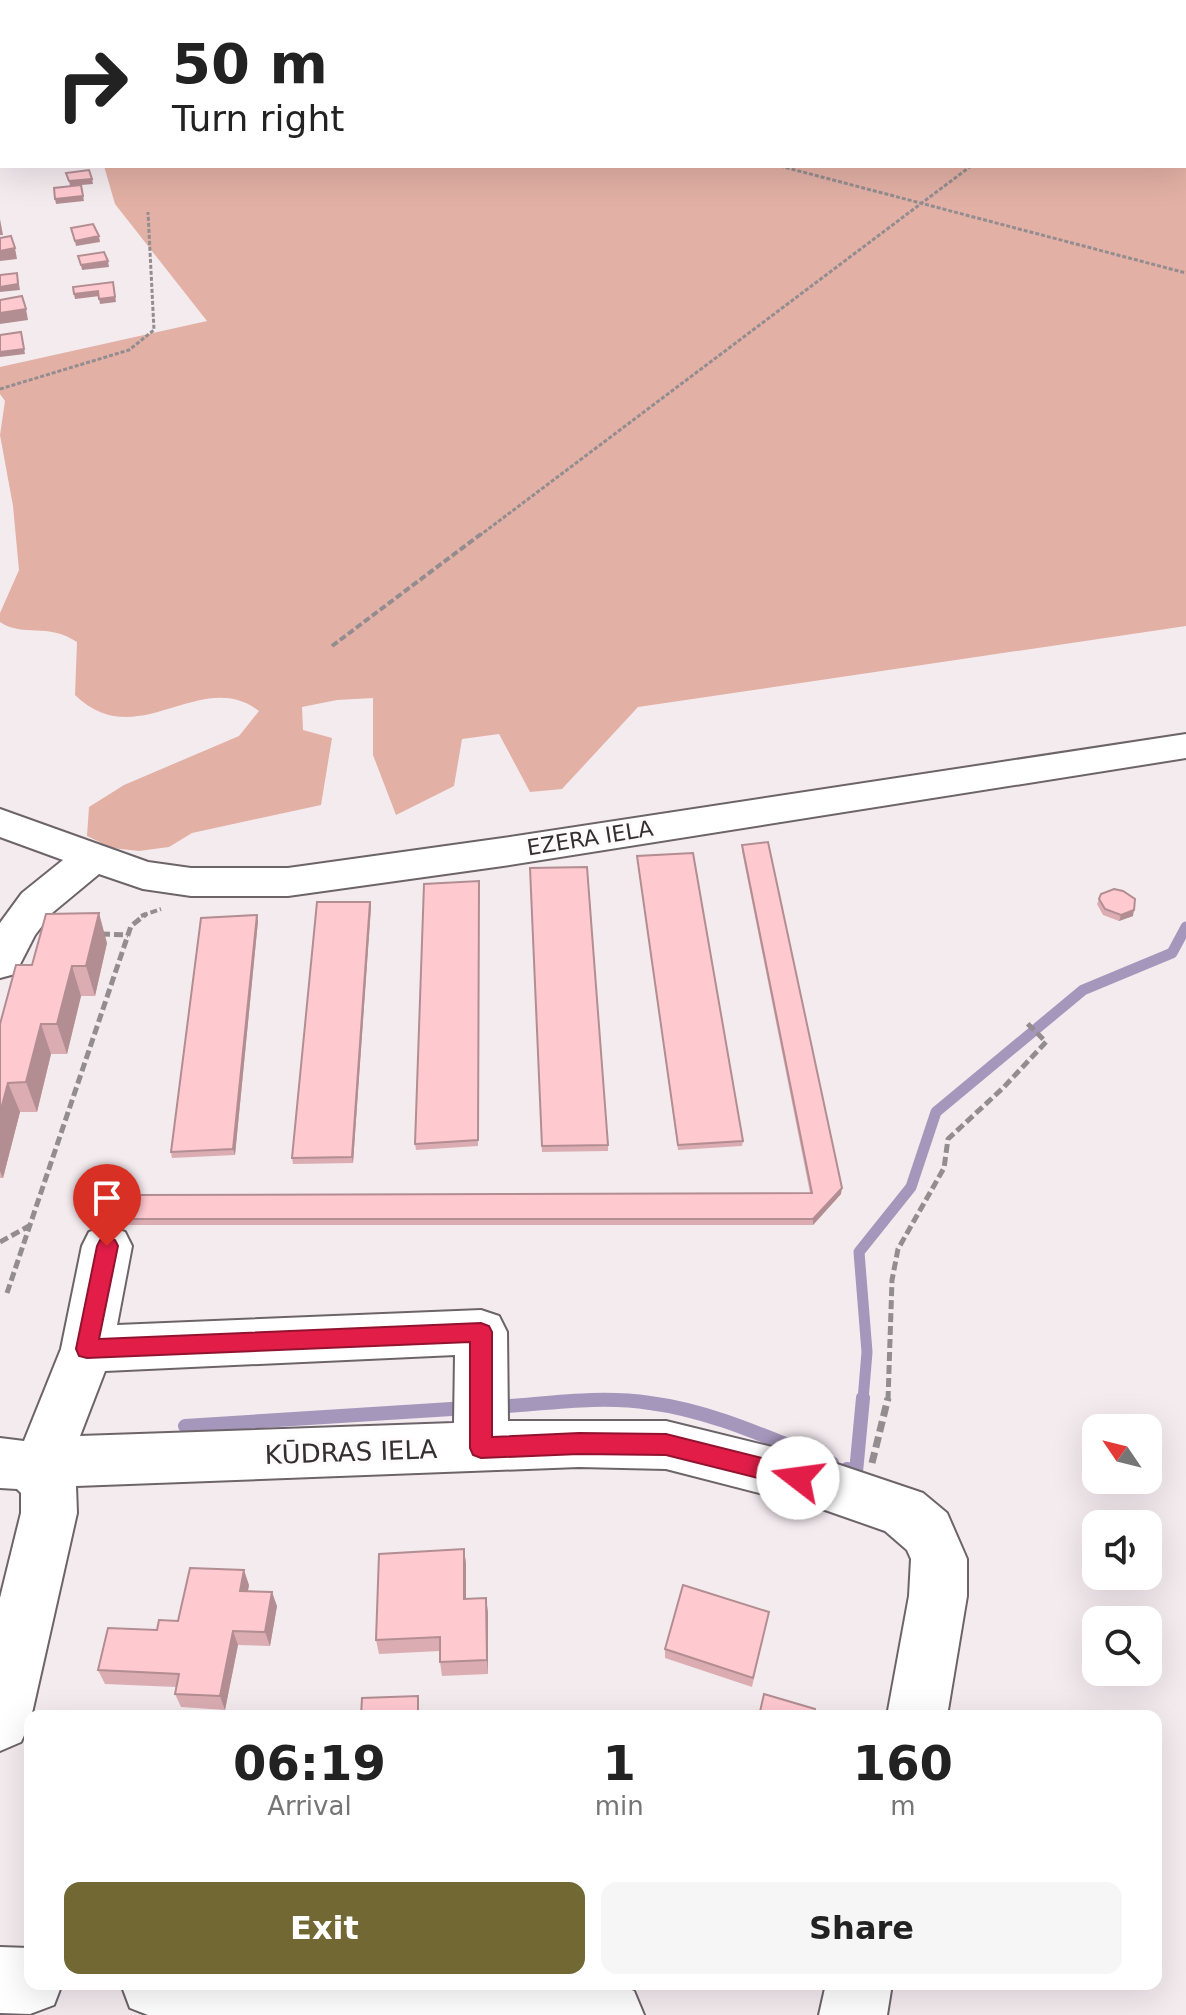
<!DOCTYPE html>
<meta charset="utf-8">
<style>
body{margin:0;font-family:"DejaVu Sans",sans-serif;background:#f6f6f6;color:#222;height:100vh;display:flex;flex-direction:column;font-size:30px;white-space:nowrap}
*{box-sizing:border-box;margin:0}
p{font-size:26px;color:#767676}
.icon{flex:none;width:44px;height:44px;fill:none;stroke:currentColor;stroke-width:2;stroke-linecap:round;stroke-linejoin:round}
.map{position:relative;flex:1;overflow:hidden}
.details{position:absolute;left:24px;top:1710px;width:1138px;height:280px;display:flex;flex-direction:column;background:#fff;border-radius:16px;box-shadow:0 8px 32px #0002}
.details>*{flex:none}
.hud{position:absolute;left:0px;top:0px;width:1186px;height:168px;box-shadow:0 8px 32px #0002;background:#fff;color:#222;overflow:hidden}
.needle{width:52px;rotate:305deg}
.fabs{position:absolute;left:1082px;top:1414px;display:grid;gap:16px}
.fabs a{display:grid;place-items:center;width:80px;height:80px;border-radius:16px;background:#fff;box-shadow:0 8px 32px #0002;font-size:40px}
.pin{position:absolute;display:grid;place-items:center;width:68px;height:68px;color:#fff;margin:-82px -34px;border-radius:50% 50% 50% 0;rotate:-45deg;box-shadow:0 0 8px #0007}
.pin .icon{rotate:45deg}
.me{position:absolute;width:88px;margin:-44px;rotate:285deg;stroke-linejoin:round;filter:drop-shadow(0 0 6px #0008)}
.turn{display:flex;align-items:center;gap:28px;height:168px;padding:0 40px;font-size:36px}
.turn .icon{width:104px;height:104px;stroke-width:2.5}
.turn b{display:block;font-size:56px;line-height:68px}
.eta{display:flex;justify-content:space-evenly;align-items:center;height:136px;text-align:center}
.eta b{font-size:48px;font-weight:700;line-height:56px}
.button{display:flex;gap:16px;margin-top:auto;padding:16px 40px}
.button a{flex:1;height:92px;border-radius:16px;background:#716834;color:#fff;font-size:32px;font-weight:700;line-height:92px;text-align:center}
.button a+a{background:#f6f6f6;color:#222}
.map>svg:first-child{display:block}
.green{fill:#e2b0a5}
.lines{fill:none;stroke-linecap:round;stroke-linejoin:round}
.stream-far1{stroke:#a596bb;stroke-width:11}
.stream{stroke:#a596bb;stroke-width:14}
.minor-casing{stroke:#6c6468;stroke-width:4}
.major-casing{stroke:#9e6e9f;stroke-width:4}
.path-far3{stroke:#938d8f;stroke-width:3;stroke-dasharray:4 2;stroke-linecap:butt}
.path-far2{stroke:#938d8f;stroke-width:4;stroke-dasharray:7 3;stroke-linecap:butt}
.path-far1{stroke:#938d8f;stroke-width:5;stroke-dasharray:9 4;stroke-linecap:butt}
.path{stroke:#938d8f;stroke-width:7;stroke-dasharray:11 5;stroke-linecap:butt}
.minor{fill:#fff;fill-rule:evenodd}
.major{fill:#e7bce9;fill-rule:evenodd}
.wall{fill:#dbadb3}
.shaded-wall{fill:#b28d92}
.building{fill:#ffc9d0;stroke:#b28d92;stroke-width:2}
.route{fill:#e11d48;stroke:#92132f;stroke-width:2}
.labels{text-anchor:middle;dominant-baseline:central;stroke-width:6;stroke-linejoin:round;paint-order:stroke}
.street-label{font-size:22px;fill:#333031;stroke:#fffafc}
.near-street-label{font-size:26px;fill:#333031;stroke:#fffafc}
</style>
<div class="map">
<svg width="1186" height="2015" viewBox="0 0 1186 2015">
<rect width="100%" height="100%" fill="#f4ebef"/>
<!-- green -->
<path class="green" d="M72,0H1186V626L638,707L562,789L530,792L499,734L462,739L454,786L396,815L373,755V698L337,700L302,707L303,730L332,738L321,805L192,833L169,847L139,851L112,848L87,836L89,807L124,785L239,736L259,711C200,666 138,756 75,695L77,642C47,622 24,638 0,622V613L19,570L13,506L0,435L5,401L0,394V367L207,321L115,204L104,166H1184V2H70Z"/>
<g class="lines">
<!-- stream-far1 -->
<path class="stream-far1" d="M582,1400H628
M863,1400L867,1352L859,1252L911,1187L936,1112L1083,990L1172,953L1186,927"/>
<!-- stream -->
<path class="stream" d="M495,1407C546,1404 598,1395 650,1403C713,1411 773,1440 832,1463
M185,1426L467,1408
M847,1469L856,1472L863,1398"/>
<defs>
<path id="minor" d="M1186,734V758L503,866L288,896H191L143,889L99,874L52,913L35,935L15,974L0,978V923L22,893L63,860L0,837V809L148,862L191,868H288L503,838Z
M107,1226L125,1232L132,1246L117,1325L481,1310L499,1316L507,1332L508,1421H666L825,1460L923,1493L947,1513L967,1559V1596L947,1716H887L909,1596L911,1559L907,1550L885,1531L825,1510L666,1469L579,1467L76,1486L77,1513L30,1722L21,1742L0,1751V1598L21,1513V1493L17,1489L0,1488V1438L24,1441L61,1349L82,1246L89,1232ZM455,1355L454,1423L80,1436L105,1371Z
M0,1947L30,1948V1984H62L54,2005L30,2014L0,2013Z
M121,1984H617L634,1991L644,2015H148L130,2008Z
M826,1984H892L887,2015H819Z"/>
<path id="major" d="M22,0H44L21,2Z"/>
</defs>
<!-- minor casing -->
<use href="#minor" class="minor-casing"/>
<!-- major casing -->
<use href="#major" class="major-casing"/>
<!-- path-far3 -->
<path class="path-far3" d="M181,0L188,2
M780,166L1186,273
M0,389L129,350L154,330L148,212
M479,536L971,166"/>
<!-- path-far2 -->
<path class="path-far2" d="M332,646L481,534
M141,916L161,909"/>
<!-- path-far1 -->
<path class="path-far1" d="M101,934L128,935
M0,1242L29,1226
M7,1293L131,926L146,914
M888,1400L892,1280L898,1249L944,1168L948,1139L1003,1088L1046,1042L1025,1021"/>
<!-- path -->
<path class="path" d="M872,1463L888,1398"/>
<!-- minor -->
<use href="#minor" class="minor"/>
<!-- major -->
<use href="#major" class="major"/>
</g>
<!-- wall -->
<path class="wall" d="M742,845L841,1194L813,1225H121L120,1219L810,1193L742,851Z
M637,856L743,1141L742,1146L678,1150Z
M531,874L608,1145V1151L542,1152Z
M479,881L478,1146L416,1150L415,1144Z
M1099,899L1133,916L1119,921L1103,915L1097,904Z
M370,902L371,907L353,1163L293,1164L292,1158Z
M258,921L235,1155L172,1158L171,1152Z
M107,943L95,996H81L67,1054H51L37,1112H20L3,1178H0V1024L32,965Z
M464,1549L466,1564V1599L488,1612V1674L442,1676L440,1662V1651L379,1654L376,1640Z
M249,1585L248,1591L277,1606L270,1646L238,1645L225,1710L181,1707L175,1694L176,1687L105,1684L98,1670L157,1630L178,1621Z
M769,1612L752,1687L665,1658V1649Z"/>
<!-- shaded-wall -->
<path class="shaded-wall" d="M92,179L93,184L70,186L69,181Z
M83,196L84,201L56,204L55,199Z
M0,219L3,235H0Z
M99,236L100,242L76,246L75,241Z
M15,248L17,259L0,261V251Z
M108,261L109,267L82,270L81,265Z
M17,273L20,290L0,292V287Z
M113,282L116,302L100,304L99,299Z
M98,291L100,296L75,299L74,294Z
M26,309L28,320L0,324V313Z
M21,332L25,354L0,357V352Z
M370,902L371,907L353,1163L352,1157Z
M1134,910L1133,916L1119,921L1121,915Z
M99,913L107,943L95,996L86,966Z
M257,915L258,921L235,1155L233,1149Z
M72,966L81,996L67,1054L57,1024Z
M41,1024L51,1054L37,1112L26,1082Z
M8,1083L20,1112L3,1178L0,1171V1113Z
M842,1188L841,1194L813,1225V1219Z
M464,1549L466,1564V1613L464,1599Z
M244,1570L249,1585L245,1605L240,1591Z
M272,1592L277,1606L270,1646L265,1632Z
M486,1598L488,1612V1674L487,1660Z
M233,1631L238,1645L225,1710L220,1696Z"/>
<!-- building -->
<path class="building" d="M89,170L92,179L69,181L66,173Z
M81,185L83,196L55,199L54,188Z
M93,224L99,236L75,241L71,228Z
M11,236L15,248L0,251V238Z
M104,252L108,261L81,265L78,256Z
M17,273L18,284L0,287V275Z
M113,282L115,297L99,299L98,291L74,294L73,287Z
M22,296L26,309L0,313V300Z
M21,332L24,349L0,352V335Z
M768,842L842,1188L813,1219H120L129,1195L812,1193L742,845Z
M693,853L743,1141L678,1145L637,856Z
M587,867L608,1145L542,1146L530,868Z
M479,881L478,1140L415,1144L424,884Z
M1114,889L1123,891L1135,899L1134,910L1121,915L1105,909L1099,899L1101,894Z
M317,902H370L352,1157L292,1158Z
M99,913L86,966H72L57,1024H41L26,1082L8,1083L0,1113V1024L16,965H32L46,914Z
M257,915L233,1149L171,1152L201,918Z
M464,1549V1599L486,1598L487,1660L440,1662V1637L376,1640L379,1554Z
M190,1568L244,1570L240,1591L272,1592L265,1632L233,1631L220,1696L175,1694L179,1674L98,1670L108,1628L157,1630L159,1620L178,1621Z
M683,1585L769,1612L753,1678L665,1649Z
M764,1694L815,1709L813,1716H759Z
M418,1696V1716H361L362,1698Z"/>
<!-- route -->
<path class="route" d="M107,1238L115,1240L118,1246L99,1339L481,1323L489,1326L492,1332V1437L579,1433L666,1434L798,1467L806,1470L809,1478L806,1485L798,1488L666,1455L579,1454L481,1458L473,1455L470,1448V1342L87,1358L79,1356L76,1349L97,1246L100,1240Z"/>
<g class="labels">
<!-- street labels -->
<g class="street-label">
<text transform="translate(590 838) rotate(-9)">EZERA IELA</text>
</g>
<!-- near-street labels -->
<g class="near-street-label">
<text transform="translate(351 1452) rotate(-2)">KŪDRAS IELA</text>
</g>
</g>
</svg>
<div class="fabs">
<a><svg class="needle" viewBox="-14 -14 28 28"><path d="M0-13l5 13h-10z" fill="#e53935"/><path d="M0 13l5-13h-10z" fill="#767676"/></svg></a>
<a><svg class="icon" aria-label="sound" viewBox="0 0 24 24"><path d="M4 9h4l5-4v14l-5-4H4zM17 9q2 3 0 6"/></svg></a>
<a><svg class="icon" aria-label="search" viewBox="0 0 24 24"><circle cx="10" cy="10" r="6"/><path d="M15 15l6 6"/></svg></a>
</div>
<div class="pin" style="left:107px;top:1246px;background:#d93025"><svg class="icon" aria-label="arrive" viewBox="0 0 24 24"><path d="M6 21V4h12l-3 4 3 4H6"/></svg></div>
<svg class="me" style="left:798px;top:1478px" viewBox="-20 -20 40 40"><circle r="19" fill="#fff"/><path d="M0-13L10 11 0 6-10 11z" fill="#e11d48"/></svg>
<div class="hud">
<div class="turn"><svg class="icon" aria-label="right" viewBox="0 0 24 24"><path d="M7 20v-9h11M14 6l5 5-5 5"/></svg><div><b>50 m</b>Turn right</div></div>
</div>
<section class="details">
<div class="eta">
<div><b>06:19</b><p>Arrival</p></div>
<div><b>1</b><p>min</p></div>
<div><b>160</b><p>m</p></div>
</div>
<div class="button"><a>Exit</a><a>Share</a></div>
</section>
</div>
